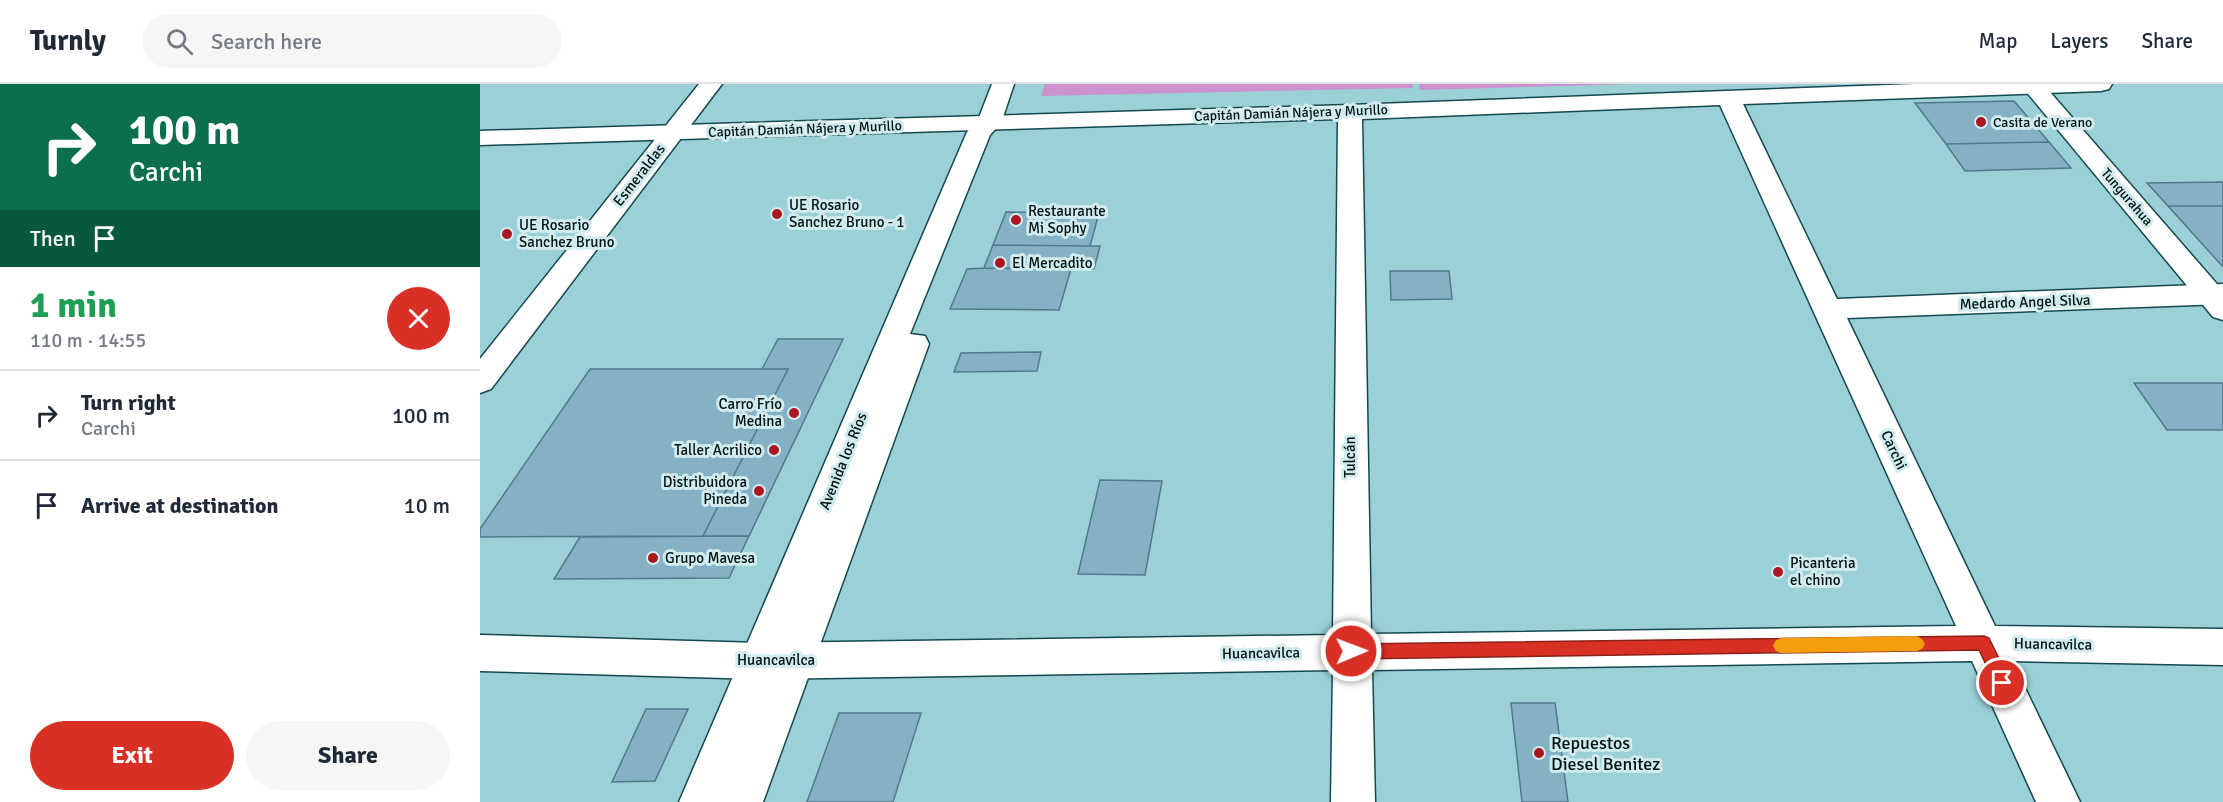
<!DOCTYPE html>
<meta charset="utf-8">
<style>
body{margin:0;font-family:Signika,sans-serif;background:#f6f6f7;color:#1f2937;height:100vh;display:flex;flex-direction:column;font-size:22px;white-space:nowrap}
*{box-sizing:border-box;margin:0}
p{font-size:20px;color:#747a83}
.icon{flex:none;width:33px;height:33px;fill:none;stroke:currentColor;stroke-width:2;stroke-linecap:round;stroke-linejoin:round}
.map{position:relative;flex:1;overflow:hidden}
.sheet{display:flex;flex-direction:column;background:#fff;width:480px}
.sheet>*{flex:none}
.hud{background:#0b6e4f;color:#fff;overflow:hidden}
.pin{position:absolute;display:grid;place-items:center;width:51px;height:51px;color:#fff;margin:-26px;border:3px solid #fff;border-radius:50%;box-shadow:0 2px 6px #0007}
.me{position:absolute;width:66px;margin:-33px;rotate:89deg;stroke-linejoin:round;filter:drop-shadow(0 0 4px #0008)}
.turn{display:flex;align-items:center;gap:21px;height:126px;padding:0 30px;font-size:27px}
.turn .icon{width:78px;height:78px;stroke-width:2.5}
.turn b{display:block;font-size:42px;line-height:51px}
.then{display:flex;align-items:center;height:57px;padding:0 30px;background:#0003;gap:12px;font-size:22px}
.round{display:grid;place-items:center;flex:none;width:63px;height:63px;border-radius:32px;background:#f6f6f7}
.headline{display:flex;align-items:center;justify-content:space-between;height:102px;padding:0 30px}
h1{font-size:36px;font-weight:800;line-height:45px;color:#1e9e55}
.cta{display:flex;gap:12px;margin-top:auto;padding:12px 30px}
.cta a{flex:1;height:69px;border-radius:36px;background:#d93025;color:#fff;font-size:24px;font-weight:800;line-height:69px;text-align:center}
.cta a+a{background:#f6f6f7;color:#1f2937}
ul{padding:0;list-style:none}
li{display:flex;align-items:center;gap:18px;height:90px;padding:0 30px;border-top:2px solid #e0e1e3}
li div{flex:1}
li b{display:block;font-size:22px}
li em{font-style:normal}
header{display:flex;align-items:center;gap:36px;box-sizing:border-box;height:84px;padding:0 30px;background:#fff;border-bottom:2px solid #e0e1e3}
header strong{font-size:28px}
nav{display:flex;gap:33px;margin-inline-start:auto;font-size:21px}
.search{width:420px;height:54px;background:#f6f6f7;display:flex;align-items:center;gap:15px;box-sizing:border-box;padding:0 21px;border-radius:33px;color:#747a83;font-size:22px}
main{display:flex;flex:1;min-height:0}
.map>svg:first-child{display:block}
.green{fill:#cb92ce}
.building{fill:#84b1c4;stroke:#4f7a8c;stroke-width:1.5}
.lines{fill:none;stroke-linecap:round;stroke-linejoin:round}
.minor-casing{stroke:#13494f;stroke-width:3}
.major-casing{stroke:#13494f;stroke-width:3}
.minor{fill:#fff;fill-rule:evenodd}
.major{fill:#fff;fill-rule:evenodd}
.route{fill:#d93025;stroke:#8d1f18;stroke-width:1.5}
.slow{fill:#f59e0b}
.poi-dot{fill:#ab1721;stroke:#d1ebee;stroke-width:2}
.labels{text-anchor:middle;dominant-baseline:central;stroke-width:6;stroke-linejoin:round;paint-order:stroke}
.far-street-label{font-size:14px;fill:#001214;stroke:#d1ebee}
.far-poi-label{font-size:14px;fill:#001214;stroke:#d1ebee;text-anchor:start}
.street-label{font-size:15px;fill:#001214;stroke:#d1ebee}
.poi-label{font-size:15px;fill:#001214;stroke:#d1ebee;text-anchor:start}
.near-poi-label{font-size:18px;fill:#001214;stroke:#d1ebee;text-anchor:start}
</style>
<header>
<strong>Turnly</strong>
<div class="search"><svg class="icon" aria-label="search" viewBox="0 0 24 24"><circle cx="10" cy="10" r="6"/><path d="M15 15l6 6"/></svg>Search here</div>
<nav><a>Map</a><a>Layers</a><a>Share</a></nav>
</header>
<main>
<section class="sheet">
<div class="hud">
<div class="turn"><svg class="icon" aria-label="right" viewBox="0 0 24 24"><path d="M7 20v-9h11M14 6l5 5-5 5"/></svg><div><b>100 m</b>Carchi</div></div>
<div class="then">Then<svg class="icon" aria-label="arrive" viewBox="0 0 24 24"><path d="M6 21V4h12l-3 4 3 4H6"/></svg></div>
</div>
<div class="headline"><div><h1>1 min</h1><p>110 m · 14:55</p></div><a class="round" style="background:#d93025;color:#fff"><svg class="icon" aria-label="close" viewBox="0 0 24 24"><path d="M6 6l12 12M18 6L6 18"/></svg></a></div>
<ul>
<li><svg class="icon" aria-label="right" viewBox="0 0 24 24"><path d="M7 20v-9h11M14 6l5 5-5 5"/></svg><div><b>Turn right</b><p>Carchi</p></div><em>100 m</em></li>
<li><svg class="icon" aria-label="arrive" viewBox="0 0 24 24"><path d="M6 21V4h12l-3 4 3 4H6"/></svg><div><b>Arrive at destination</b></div><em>10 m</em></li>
</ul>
<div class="cta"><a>Exit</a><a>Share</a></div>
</section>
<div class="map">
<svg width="1743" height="718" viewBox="0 0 1743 718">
<rect width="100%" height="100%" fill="#9bd0d6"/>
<!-- green -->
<path class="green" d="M565,0H932L933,4L561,12Z
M939,0H1154L940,6Z"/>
<!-- building -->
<path class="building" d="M1534,17L1569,58L1466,60L1435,19Z
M1569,58L1591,84L1485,87L1466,60Z
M1743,98V122H1688L1667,99Z
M1688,122H1743V183Z
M526,128L619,129L610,162L513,161Z
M513,161L610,162H620L614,185L504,184Z
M487,185L504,184L591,185L579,226L470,225Z
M910,187H969L972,215L911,216Z
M298,255H363L269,452H223L308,285H282Z
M561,268L557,287L474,288L481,269Z
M110,285H308L223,452L0,453V445Z
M1654,299H1743V346H1687Z
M620,396L682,397L665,491L598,490Z
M269,452L249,494L74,495L100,453Z
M1031,619H1075L1088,718H1042Z
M166,625H208L175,697L132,698Z
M359,629H441L413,718H327Z"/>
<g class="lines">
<defs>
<path id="minor" d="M1435,0H1632L1629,5L1621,7L1263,20L1357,215L1743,200V220L1367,234L1515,542L1743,545V581L1532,577L1600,718H1556L1492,577L892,586L895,718H851L853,586L280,595L0,587V551L280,559L853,551L858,35L0,61V47L870,21ZM1240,21L1476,542L891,550L882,35Z"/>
<path id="major" d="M219,0H242L11,305L0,309V275Z
M512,0H534L521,39L510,51L430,250L445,252L449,260L283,718H199L487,48L498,36Z
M1540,0H1563L1743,207V236L1733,233Z"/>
</defs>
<!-- minor casing -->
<use href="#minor" class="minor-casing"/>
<!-- major casing -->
<use href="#major" class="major-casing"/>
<!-- minor -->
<use href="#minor" class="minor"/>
<!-- major -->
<use href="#major" class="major"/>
</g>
<!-- route -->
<path class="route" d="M1504,552L1509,554L1528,593L1531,599L1528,604L1522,606L1517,604L1499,566L871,575L865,573L863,567L865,562L871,560Z"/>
<!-- slow -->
<path class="slow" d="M1437,552L1442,555L1445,560L1442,565L1437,567L1301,569L1296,567L1293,562L1296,556L1301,554Z"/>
<!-- markers -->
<g class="poi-dot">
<circle cx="1501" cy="38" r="6"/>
<circle cx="297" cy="130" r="6"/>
<circle cx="536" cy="136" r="6"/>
<circle cx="27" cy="150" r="6"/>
<circle cx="520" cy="179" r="6"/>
<circle cx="314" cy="329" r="6"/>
<circle cx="294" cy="366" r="6"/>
<circle cx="279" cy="407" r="6"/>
<circle cx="173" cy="474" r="6"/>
<circle cx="1298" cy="488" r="6"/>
<circle cx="1059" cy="669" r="6"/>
</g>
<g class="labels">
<!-- far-street labels -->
<g class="far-street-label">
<text transform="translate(811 29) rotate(-2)">Capitán Damián Nájera y Murillo</text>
<text transform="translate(325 45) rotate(-2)">Capitán Damián Nájera y Murillo</text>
<text transform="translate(1647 113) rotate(49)">Tungurahua</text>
</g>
<!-- far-poi labels -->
<g class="far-poi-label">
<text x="1513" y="38">Casita de Verano</text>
</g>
<!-- street labels -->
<g class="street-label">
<text transform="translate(159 91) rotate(-52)">Esmeraldas</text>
<text transform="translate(1545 218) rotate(-2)">Medardo Angel Silva</text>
<text transform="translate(1414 366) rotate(65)">Carchi</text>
<text transform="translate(870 373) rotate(-90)">Tulcán</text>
<text transform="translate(363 377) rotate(-68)">Avenida los Ríos</text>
<text transform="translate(1573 560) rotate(1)">Huancavilca</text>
<text transform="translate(781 569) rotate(-1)">Huancavilca</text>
<text x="296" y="576">Huancavilca</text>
</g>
<!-- poi labels -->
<g class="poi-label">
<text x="309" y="121">UE Rosario<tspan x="309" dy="17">Sanchez Bruno - 1</tspan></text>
<text x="548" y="127">Restaurante<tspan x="548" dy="17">Mi Sophy</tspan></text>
<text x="39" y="141">UE Rosario<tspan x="39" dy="17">Sanchez Bruno</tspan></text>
<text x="532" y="179">El Mercadito</text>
<text x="302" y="320" text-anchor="end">Carro Frío<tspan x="302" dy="17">Medina</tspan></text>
<text x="282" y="366" text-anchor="end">Taller Acrilico</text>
<text x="267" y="398" text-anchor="end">Distribuidora<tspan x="267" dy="17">Pineda</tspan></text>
<text x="185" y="474">Grupo Mavesa</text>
<text x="1310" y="479">Picanteria<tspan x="1310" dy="17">el chino</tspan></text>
</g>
<!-- near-poi labels -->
<g class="near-poi-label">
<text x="1071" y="659">Repuestos<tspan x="1071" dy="21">Diesel Benitez</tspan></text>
</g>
</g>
</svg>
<div class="pin" style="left:1522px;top:599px;background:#d93025"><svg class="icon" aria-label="arrive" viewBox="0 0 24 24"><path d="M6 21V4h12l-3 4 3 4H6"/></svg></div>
<svg class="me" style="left:871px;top:567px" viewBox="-20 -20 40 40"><circle r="17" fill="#d93025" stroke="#fff" stroke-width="3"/><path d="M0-11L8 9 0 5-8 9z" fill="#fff"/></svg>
</div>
</main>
